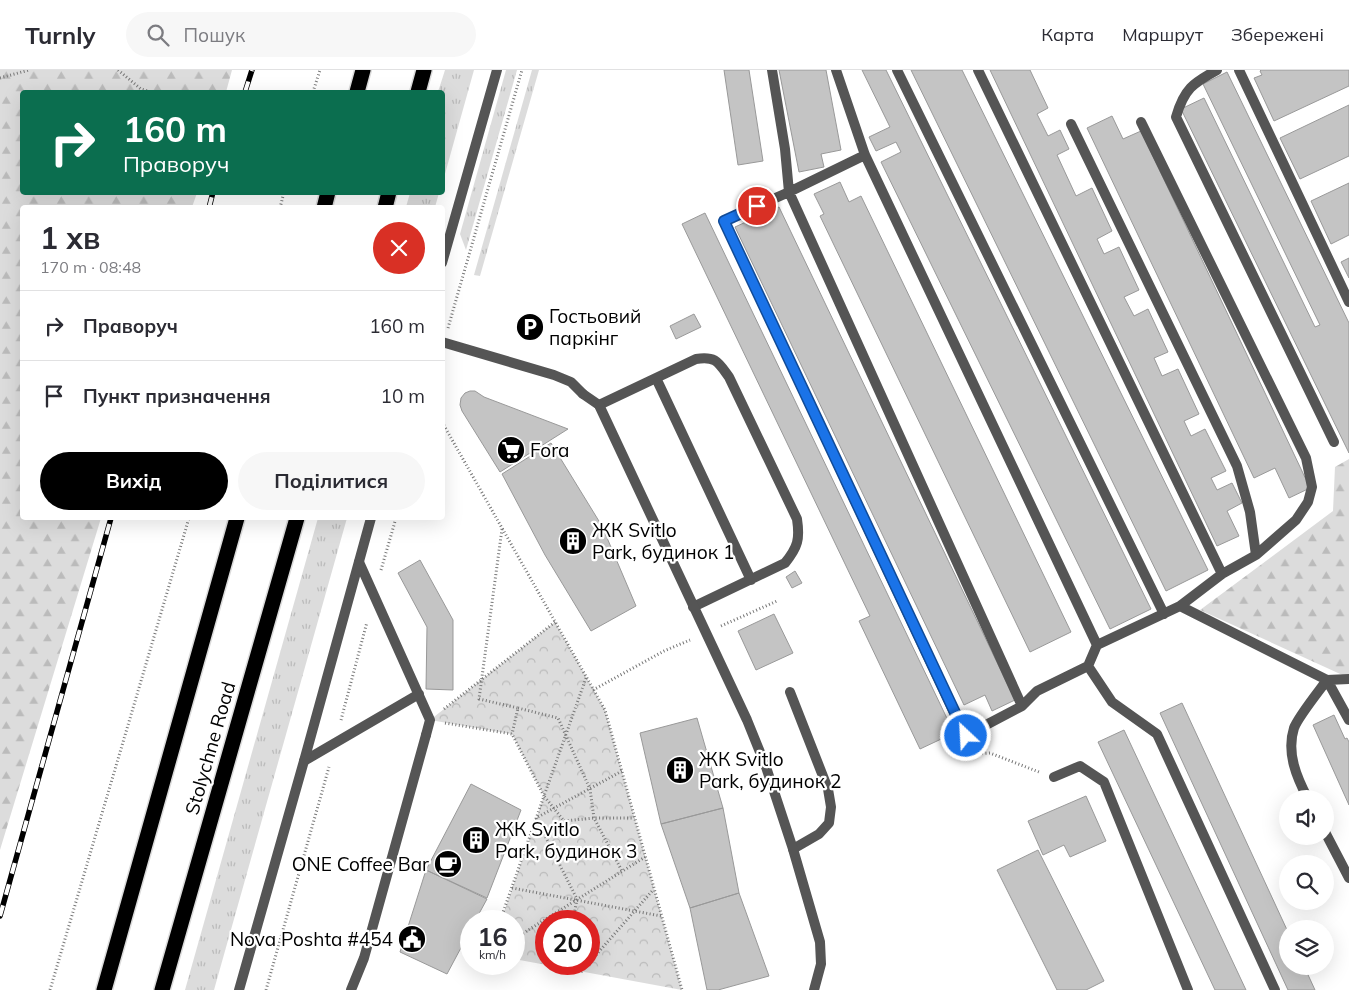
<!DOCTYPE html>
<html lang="uk">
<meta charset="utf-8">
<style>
body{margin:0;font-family:Mulish,sans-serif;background:#f7f7f7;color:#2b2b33;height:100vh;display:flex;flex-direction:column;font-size:19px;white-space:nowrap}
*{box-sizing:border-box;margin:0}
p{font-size:16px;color:#7c7c81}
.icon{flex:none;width:28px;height:28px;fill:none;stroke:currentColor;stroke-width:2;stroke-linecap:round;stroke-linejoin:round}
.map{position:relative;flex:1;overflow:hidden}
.details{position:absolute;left:20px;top:135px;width:425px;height:315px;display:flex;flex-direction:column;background:#fff;border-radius:5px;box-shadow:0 5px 20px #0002}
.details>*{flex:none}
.guide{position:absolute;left:20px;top:20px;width:425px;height:105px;border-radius:5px;box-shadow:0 5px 20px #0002;background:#0b6e4f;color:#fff;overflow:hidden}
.buttons{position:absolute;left:1279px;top:720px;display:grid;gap:10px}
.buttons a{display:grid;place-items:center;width:55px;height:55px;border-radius:50%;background:#fff;box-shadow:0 5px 20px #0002;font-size:25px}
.speed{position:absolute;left:460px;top:840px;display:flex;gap:10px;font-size:25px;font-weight:700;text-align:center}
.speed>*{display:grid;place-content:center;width:65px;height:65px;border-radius:50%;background:#fff;box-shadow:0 5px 20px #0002;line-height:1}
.speed small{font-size:12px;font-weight:400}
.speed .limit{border:8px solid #d22;background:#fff;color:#111}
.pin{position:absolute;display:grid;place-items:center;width:42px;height:42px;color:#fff;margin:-21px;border:2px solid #fff;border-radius:50%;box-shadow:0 1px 5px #0007}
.me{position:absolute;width:55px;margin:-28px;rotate:335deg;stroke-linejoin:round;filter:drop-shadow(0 0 4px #0008)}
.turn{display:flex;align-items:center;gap:18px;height:105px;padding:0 20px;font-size:22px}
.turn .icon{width:65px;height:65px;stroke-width:2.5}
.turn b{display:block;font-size:35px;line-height:42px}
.round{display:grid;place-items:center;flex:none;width:52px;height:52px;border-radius:26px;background:#f7f7f7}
.head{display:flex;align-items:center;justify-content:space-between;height:85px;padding:0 20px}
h1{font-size:30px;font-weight:700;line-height:38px}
.button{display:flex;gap:10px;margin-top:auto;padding:10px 20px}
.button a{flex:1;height:58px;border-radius:30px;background:#000;color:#fff;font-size:20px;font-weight:700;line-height:58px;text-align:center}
.button a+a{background:#f7f7f7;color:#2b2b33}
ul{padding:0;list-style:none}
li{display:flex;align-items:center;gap:15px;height:70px;padding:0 20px;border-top:1px solid #e1e1e2}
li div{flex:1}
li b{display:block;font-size:19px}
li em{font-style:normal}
header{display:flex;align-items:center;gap:30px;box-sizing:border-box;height:70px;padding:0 25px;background:#fff;border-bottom:1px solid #e1e1e2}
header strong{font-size:24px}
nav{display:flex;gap:28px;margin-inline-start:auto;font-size:18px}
.search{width:350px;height:45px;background:#f7f7f7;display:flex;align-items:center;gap:12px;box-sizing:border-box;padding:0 18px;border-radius:28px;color:#7c7c81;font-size:19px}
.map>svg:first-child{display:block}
.grass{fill:url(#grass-tufts)}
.forest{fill:url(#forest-firs)}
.park{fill:url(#park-crowns);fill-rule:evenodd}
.building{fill:#c4c4c4;stroke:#999}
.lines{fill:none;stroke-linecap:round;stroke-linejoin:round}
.highway-casing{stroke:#dbdbdb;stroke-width:18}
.path{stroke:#777;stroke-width:3;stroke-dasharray:1 2.5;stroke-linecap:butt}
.lane{stroke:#555;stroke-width:10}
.street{stroke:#555;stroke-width:10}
.highway{stroke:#000;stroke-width:15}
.rail-casing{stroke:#000;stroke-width:5.5}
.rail{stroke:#fff;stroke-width:4;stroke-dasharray:11;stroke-linecap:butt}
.route-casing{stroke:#114b97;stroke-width:12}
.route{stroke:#1a73e8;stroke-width:9}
.labels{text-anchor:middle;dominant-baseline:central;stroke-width:4.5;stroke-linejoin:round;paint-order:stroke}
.poi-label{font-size:19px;fill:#000;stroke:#fff;text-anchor:start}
.street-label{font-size:19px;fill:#000;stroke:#fff}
</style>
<header>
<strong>Turnly</strong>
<div class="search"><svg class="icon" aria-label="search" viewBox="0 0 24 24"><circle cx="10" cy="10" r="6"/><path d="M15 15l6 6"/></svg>Пошук</div>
<nav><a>Карта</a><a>Маршрут</a><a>Збережені</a></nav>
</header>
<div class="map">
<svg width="1349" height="920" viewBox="0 0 1349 920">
<defs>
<pattern id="grass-tufts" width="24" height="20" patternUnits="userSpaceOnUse" patternTransform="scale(1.25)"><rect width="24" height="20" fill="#dcdcdc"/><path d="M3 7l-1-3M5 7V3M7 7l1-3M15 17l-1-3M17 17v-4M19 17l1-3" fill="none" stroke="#bbb"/></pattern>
<pattern id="forest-firs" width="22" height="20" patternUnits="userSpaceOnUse" patternTransform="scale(1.25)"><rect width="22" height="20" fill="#dcdcdc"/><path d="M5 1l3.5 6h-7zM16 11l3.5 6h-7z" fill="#bbb"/></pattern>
<pattern id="park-crowns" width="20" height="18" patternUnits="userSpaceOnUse" patternTransform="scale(1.25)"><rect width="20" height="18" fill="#dcdcdc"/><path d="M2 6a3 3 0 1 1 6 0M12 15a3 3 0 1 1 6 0" fill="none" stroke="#bbb"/></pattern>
</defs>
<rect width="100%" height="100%" fill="#fff"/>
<!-- grass -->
<path class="grass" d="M445,0H474L443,111L442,22H438Z
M506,0H517L466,180L460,164Z
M532,0H539L480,206L474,205Z
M410,123V122L439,123L435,137H406Z
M318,448H347L214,920H185Z"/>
<!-- forest -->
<path class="forest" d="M0,0H232L226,22H22V122L197,123L192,137L22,138V448H101L0,780Z
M1349,389V608L1200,540L1333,441L1335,397Z"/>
<!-- park -->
<path class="park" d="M555,552L605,640L682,920L514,889V851H501L544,726L512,664L430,650ZM546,851H589V894H546Z"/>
<!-- building -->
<path class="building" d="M724,0H749L763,91L738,95Z
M779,0H826L841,80L821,84L824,97L799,102Z
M862,0H886L1151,539L1110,559L881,92L901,82L896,72L876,81L869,67L890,57Z
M911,0H962L1208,500L1166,521Z
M990,0H1030L1048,38L1037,44L1048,66L1060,60L1069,79L1057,85L1076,126L1092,118L1112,161L1097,169L1104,184L1119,177L1139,220L1124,227L1134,246L1148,239L1168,282L1154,288L1162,306L1178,299L1199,344L1184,351L1191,366L1205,359L1226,401L1211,408L1217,420L1232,413L1242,433L1227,441L1239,466L1217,476Z
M1261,0H1349V16L1274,51L1254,8L1262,5L1260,1Z
M1227,2L1349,253V383L1181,39L1204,28L1315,257L1320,255L1203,14Z
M1349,35V86L1300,109L1280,68Z
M1112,46L1123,69L1141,61L1310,418L1289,428L1275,398L1254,408L1087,58Z
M840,112L849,132L861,126L1071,562L1030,582L820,146L824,144L814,124Z
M1349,113V165L1331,174L1311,131Z
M779,137L1015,630L992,641L985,625L964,635L735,157Z
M705,143L954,663L920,679L859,551L870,546L682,154Z
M1349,188V208L1341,192Z
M694,244L701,257L676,269L670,256Z
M470,321H475L484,327L568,359L500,402L462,341L460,335L461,328L465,323Z
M551,373L602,456L636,536L591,561L545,485L502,404Z
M420,490L453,550V620L426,619L427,557L398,503Z
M795,501L802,513L792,518L786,507Z
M774,544L793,583L756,600L738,561Z
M1182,633L1288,862V896H1304L1315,920H1288L1160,643Z
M1334,645L1345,669L1347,668L1349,672V735L1313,655Z
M697,648L723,738L661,754L640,663Z
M1124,660L1246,920H1215L1098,672Z
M471,714L521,740L487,828L426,800Z
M1086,726L1106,771L1070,787L1064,775L1043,785L1028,751Z
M723,738L739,823L690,838L661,754Z
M1038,780L1104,911L1086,920H1057L997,800Z
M426,800L487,829L475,851H471V859L447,904L400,882Z
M739,823L769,906L718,920H707L690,838Z"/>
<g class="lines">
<defs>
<path id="highway" d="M357,22L363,0
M418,22L424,0
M324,138L328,122
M385,138L389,122
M104,920L237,448
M162,920L297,448"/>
</defs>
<!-- highway casing -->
<use href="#highway" class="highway-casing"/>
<!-- path -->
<path class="path" d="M118,0L141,19L151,22
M0,8L29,0
M313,22L320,0
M280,138L284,122
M448,258L522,0
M442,352L605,640L682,920
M502,459L479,629L518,638L512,664
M381,500L396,448
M721,556L777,531
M586,608L544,726L564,751L594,748H634
M593,620L664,581L690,570
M518,638L558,648L590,719L594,748L622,801
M444,639L555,552
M341,650L367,552
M445,653L512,664L544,726L500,851
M961,685L990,683L1039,702
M512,818L661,846
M573,851L577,829L536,748L622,701
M514,869L645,787
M589,893L653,820
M566,898V894
M581,902L588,894
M50,920L189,448
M266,920L329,697"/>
<!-- lane -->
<path class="lane" d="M772,0L785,79L789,122L1022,636
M836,0L865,85L1097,575
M897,0L1164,544
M978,0L1222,504
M1217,0C1193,13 1184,19 1176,47L1334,372
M1239,0L1349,232
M1071,54L1237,396L1250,442L1256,485
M865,85L789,122L724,151L965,666L1022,636L1037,621L1088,596L1097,575L1180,536L1222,504L1256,485L1296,450L1308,432L1312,417L1306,388L1141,52
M442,272L554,305L571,312L583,324
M656,308L751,510
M599,335L696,289C716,286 718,292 729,307L797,449C800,469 798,477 785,493L693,537
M359,492L430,650L426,665
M1180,536L1327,610L1349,650
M1088,596L1112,632L1157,664L1275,920
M790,622L828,719L831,737L829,753L819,764L793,779
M304,691L419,624
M1054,707L1080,696L1104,712L1188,920
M1308,729C1297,708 1286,683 1294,658C1298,647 1319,621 1327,610L1349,609
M1325,762L1349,808"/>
<!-- street -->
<path class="street" d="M442,193L497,0
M583,324L599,335L747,650L766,697L793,779L820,872L821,894L814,920
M239,920L304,691L371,448
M351,920L364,888L426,665"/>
<!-- highway -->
<use href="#highway" class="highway"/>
<defs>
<path id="rail" d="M245,22L252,0
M209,138L213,122
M0,846L111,448"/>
</defs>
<!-- rail casing -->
<use href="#rail" class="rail-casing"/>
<!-- rail -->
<use href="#rail" class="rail"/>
</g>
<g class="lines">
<defs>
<path id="route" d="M757,136L724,151L966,666"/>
</defs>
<!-- route casing -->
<use href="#route" class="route-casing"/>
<!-- route -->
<use href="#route" class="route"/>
</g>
<!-- icons -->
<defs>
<symbol id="parking-disc" viewBox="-11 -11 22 22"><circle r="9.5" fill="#000" stroke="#fff"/><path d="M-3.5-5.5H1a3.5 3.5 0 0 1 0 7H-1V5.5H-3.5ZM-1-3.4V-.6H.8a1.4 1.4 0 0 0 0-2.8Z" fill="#fff"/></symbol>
<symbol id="supermarket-disc" viewBox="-11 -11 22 22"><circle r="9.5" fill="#000" stroke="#fff"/><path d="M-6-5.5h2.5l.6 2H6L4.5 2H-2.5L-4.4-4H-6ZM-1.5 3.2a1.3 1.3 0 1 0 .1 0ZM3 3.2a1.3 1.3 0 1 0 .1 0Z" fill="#fff"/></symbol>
<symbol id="building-disc" viewBox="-11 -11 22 22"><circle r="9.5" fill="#000" stroke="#fff"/><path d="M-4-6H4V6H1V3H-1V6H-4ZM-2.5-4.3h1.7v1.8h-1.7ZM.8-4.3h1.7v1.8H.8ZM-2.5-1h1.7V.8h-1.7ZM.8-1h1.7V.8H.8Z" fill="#fff"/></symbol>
<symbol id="cafe-disc" viewBox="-11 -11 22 22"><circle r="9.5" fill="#000" stroke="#fff"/><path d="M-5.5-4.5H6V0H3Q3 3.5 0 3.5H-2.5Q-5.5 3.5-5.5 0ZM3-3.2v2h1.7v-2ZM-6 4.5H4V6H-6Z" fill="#fff"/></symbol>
<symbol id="civic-disc" viewBox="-11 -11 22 22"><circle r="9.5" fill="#000" stroke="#fff"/><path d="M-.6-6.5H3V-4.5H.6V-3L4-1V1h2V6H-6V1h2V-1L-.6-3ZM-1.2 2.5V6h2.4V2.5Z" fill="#fff"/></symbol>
</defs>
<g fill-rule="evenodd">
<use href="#parking-disc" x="514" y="241" width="32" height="32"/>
<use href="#supermarket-disc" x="495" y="364" width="32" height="32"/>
<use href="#building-disc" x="557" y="455" width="32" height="32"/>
<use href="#building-disc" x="664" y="684" width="32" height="32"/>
<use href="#building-disc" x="460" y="754" width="32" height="32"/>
<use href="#cafe-disc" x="432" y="778" width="32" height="32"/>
<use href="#civic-disc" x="396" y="853" width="32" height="32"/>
</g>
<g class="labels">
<!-- poi labels -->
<g class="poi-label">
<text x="549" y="246">Гостьовий<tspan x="549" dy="22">паркінг</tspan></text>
<text x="530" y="380">Fora</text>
<text x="592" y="460">ЖК Svitlo<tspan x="592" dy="22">Park, будинок 1</tspan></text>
<text x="699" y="689">ЖК Svitlo<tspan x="699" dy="22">Park, будинок 2</tspan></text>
<text x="495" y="759">ЖК Svitlo<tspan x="495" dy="22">Park, будинок 3</tspan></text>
<text x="429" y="794" text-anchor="end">ONE Coffee Bar</text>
<text x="393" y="869" text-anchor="end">Nova Poshta #454</text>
</g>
<!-- street labels -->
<g class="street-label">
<text transform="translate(210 678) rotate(-74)">Stolychne Road</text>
</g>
</g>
</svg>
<div class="buttons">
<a><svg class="icon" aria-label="sound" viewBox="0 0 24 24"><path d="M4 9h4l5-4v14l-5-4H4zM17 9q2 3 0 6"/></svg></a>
<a><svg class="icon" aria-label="search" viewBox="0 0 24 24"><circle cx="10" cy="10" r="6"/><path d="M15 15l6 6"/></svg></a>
<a><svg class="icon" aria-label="layers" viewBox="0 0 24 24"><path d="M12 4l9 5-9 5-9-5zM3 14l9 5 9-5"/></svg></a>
</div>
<div class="speed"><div>16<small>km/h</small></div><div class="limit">20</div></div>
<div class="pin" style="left:757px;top:136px;background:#d93025"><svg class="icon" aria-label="arrive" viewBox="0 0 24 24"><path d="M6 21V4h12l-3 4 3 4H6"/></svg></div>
<svg class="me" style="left:966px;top:666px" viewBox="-20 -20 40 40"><circle r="17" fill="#1a73e8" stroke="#fff" stroke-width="3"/><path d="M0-11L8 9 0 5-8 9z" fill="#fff"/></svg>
<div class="guide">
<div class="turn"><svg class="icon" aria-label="right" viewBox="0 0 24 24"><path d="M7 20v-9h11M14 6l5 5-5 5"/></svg><div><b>160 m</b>Праворуч</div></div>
</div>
<section class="details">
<div class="head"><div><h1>1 хв</h1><p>170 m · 08:48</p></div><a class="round" style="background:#d93025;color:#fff"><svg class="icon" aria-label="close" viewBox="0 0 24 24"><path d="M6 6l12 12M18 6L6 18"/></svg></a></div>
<ul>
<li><svg class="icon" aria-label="right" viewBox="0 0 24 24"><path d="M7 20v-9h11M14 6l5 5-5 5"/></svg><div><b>Праворуч</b></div><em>160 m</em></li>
<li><svg class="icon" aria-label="arrive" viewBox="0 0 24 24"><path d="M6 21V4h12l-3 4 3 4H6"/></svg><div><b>Пункт призначення</b></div><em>10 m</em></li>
</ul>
<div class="button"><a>Вихід</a><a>Поділитися</a></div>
</section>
</div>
